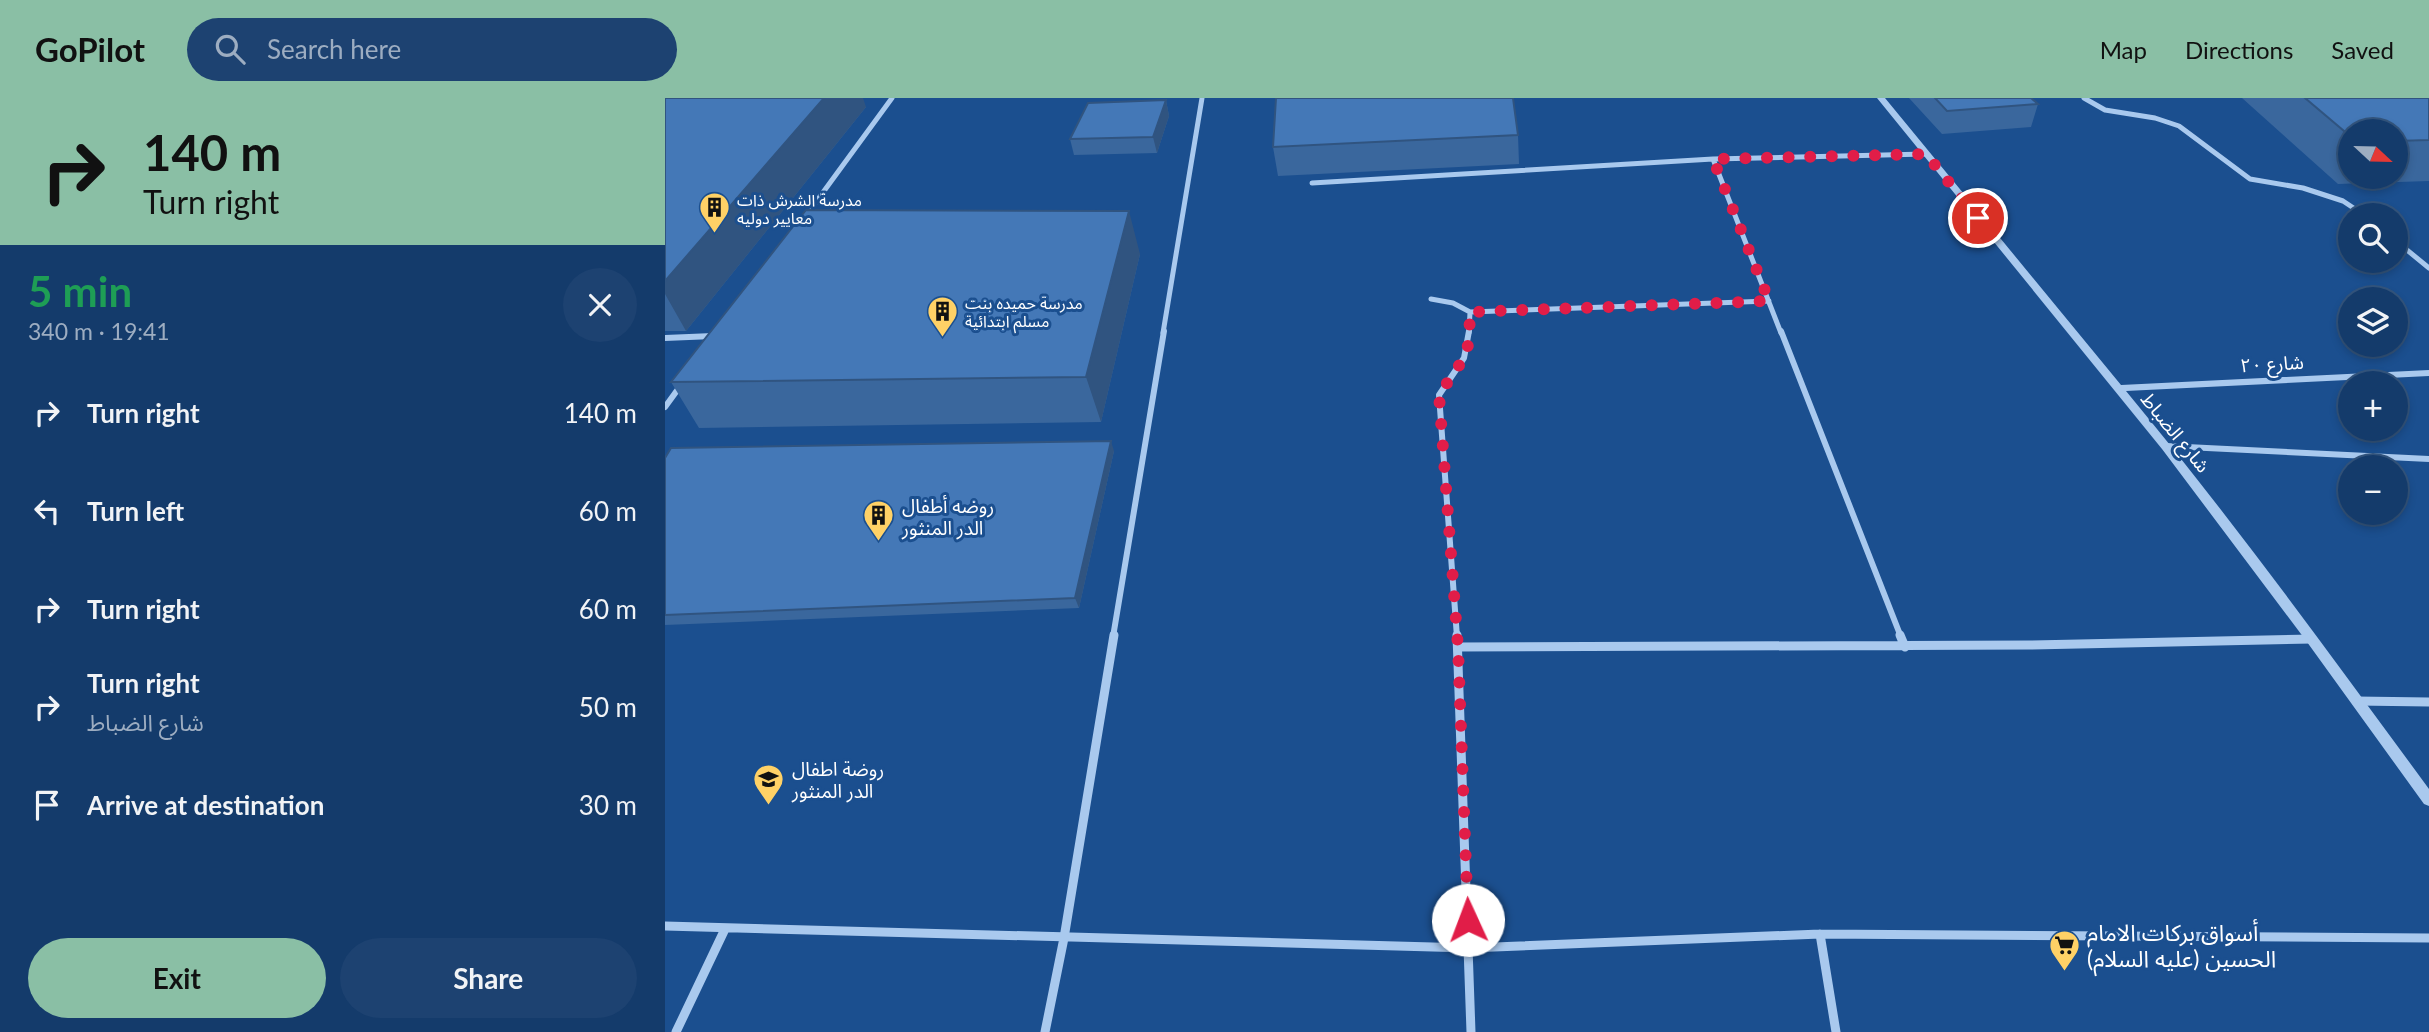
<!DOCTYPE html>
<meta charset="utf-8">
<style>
body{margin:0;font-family:Lato,"Noto Sans Arabic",sans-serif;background:#1d4271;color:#f1f3f6;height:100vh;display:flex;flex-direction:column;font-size:26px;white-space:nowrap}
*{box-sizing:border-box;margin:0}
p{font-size:23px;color:#9dadc1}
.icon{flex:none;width:38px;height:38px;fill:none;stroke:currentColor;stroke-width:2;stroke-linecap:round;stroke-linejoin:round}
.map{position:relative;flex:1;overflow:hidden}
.side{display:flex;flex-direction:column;background:#143b6b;width:665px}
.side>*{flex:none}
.guide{background:#8abfa5;color:#111;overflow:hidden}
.needle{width:46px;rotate:112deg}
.fabs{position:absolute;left:1673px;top:21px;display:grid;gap:14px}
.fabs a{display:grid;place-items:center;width:70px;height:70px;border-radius:50%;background:#143b6b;box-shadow:0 4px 10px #0003,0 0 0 2px #33557e;font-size:35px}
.pin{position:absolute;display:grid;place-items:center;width:60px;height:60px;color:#fff;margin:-30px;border:4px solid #fff;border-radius:50%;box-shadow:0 2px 7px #0007}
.me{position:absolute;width:77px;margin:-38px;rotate:358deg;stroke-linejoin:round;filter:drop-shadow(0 0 5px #0008)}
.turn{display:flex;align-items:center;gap:24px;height:147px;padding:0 28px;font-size:32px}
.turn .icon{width:91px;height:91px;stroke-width:2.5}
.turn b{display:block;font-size:49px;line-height:60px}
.round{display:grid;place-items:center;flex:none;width:74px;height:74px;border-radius:37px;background:#1d4271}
.head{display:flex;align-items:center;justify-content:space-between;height:119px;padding:0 28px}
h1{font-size:42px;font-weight:700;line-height:52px;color:#1e9e55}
.button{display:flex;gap:14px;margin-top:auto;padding:14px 28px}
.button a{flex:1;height:80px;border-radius:42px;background:#8abfa5;color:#111;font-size:28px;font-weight:700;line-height:80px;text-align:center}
.button a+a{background:#1d4271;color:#f1f3f6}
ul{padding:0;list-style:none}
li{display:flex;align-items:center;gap:21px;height:98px;padding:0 28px}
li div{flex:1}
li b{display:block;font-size:26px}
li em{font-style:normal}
header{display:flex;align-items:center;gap:42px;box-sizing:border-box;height:98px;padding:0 35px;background:#8abfa5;color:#111}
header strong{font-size:33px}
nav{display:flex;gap:38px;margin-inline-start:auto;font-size:24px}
.search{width:490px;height:63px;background:#1d4271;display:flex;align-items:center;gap:18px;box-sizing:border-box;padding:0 24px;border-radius:38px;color:#9dadc1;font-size:26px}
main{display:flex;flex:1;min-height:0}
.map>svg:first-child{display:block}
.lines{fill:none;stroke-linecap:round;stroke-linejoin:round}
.minor-far2{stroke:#a9c9ee;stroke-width:5}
.minor-far1{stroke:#a9c9ee;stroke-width:6}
.minor{stroke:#a9c9ee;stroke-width:9}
.tertiary{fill:#a9c9ee;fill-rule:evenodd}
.wall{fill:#3a679d;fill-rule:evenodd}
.shaded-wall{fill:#305480}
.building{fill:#4478b7;stroke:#305480;stroke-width:2}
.route{stroke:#e11d48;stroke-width:12;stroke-dasharray:0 21.6}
.labels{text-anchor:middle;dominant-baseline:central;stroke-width:6;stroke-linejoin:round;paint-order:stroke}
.far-poi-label{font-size:16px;fill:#fff;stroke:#1b4f8f;text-anchor:start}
.street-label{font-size:19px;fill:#fff;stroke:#1b4f8f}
.poi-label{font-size:19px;fill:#fff;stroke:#1b4f8f;text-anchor:start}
.near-poi-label{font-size:23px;fill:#fff;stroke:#1b4f8f;text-anchor:start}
</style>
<header>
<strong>GoPilot</strong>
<div class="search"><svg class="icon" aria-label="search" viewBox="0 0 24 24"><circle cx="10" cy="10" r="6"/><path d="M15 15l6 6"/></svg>Search here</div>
<nav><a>Map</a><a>Directions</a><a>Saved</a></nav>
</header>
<main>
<section class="side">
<div class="guide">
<div class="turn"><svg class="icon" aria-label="right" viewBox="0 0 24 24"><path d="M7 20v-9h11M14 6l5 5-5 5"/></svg><div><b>140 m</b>Turn right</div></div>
</div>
<div class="head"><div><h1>5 min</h1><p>340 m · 19:41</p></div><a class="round"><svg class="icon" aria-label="close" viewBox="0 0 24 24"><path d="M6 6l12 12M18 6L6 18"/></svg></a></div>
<ul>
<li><svg class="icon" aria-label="right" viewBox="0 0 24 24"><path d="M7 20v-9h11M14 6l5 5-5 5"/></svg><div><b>Turn right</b></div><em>140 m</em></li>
<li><svg class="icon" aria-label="left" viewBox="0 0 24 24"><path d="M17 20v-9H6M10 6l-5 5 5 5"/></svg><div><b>Turn left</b></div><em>60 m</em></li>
<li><svg class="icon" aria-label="right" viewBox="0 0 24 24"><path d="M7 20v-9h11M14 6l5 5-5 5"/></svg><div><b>Turn right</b></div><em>60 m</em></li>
<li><svg class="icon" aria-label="right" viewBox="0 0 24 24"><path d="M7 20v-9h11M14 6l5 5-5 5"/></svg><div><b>Turn right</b><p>شارع الضباط</p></div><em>50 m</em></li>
<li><svg class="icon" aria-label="arrive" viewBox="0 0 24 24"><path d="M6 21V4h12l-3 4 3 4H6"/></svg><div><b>Arrive at destination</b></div><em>30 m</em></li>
</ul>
<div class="button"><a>Exit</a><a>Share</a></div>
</section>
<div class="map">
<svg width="1764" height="934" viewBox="0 0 1764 934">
<rect width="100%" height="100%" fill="#1b4f8f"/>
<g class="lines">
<!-- minor-far2 -->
<path class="minor-far2" d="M1419,0L1440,12L1490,20L1514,28L1585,81L1638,90L1678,103L1699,117
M1048,61L1116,235
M647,85L1048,61L1261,56
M140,119L227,0
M1731,143L1764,170
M766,201L788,205L805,214L804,235
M805,214L1104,203
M498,235L537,0"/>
<!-- minor-far1 -->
<path class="minor-far1" d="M1116,233L1236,539
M0,240L48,238
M0,309L16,287
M1501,348L1764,361
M448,539L499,233
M792,539L774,297L799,260L804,233"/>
<!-- minor -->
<path class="minor" d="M792,537L806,934
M1235,537L1240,549
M793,549L1365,547L1647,541
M1691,603L1764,604
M0,828L804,850L1155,836L1764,840
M1155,836L1171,934
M11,934L60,831
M380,934L399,840L449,537"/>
<!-- tertiary -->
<path class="tertiary" d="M1212,0H1220L1456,287L1764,272V278L1461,293C1567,421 1665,556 1764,691V708L1759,706L1642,544L1497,351Z"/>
</g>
<!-- wall -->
<path class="wall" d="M0,0L201,9L21,233H0Z
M1244,0H1366L1373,6L1366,29L1277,36Z
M1577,0H1764V83L1673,86ZM1685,33H1731V79H1685Z
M501,2L504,18L492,55L409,57L405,41Z
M853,37L854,66L613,78L608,49Z
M475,156L436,324L34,330L6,284Z
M449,353L414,510L0,527V360Z"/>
<!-- shaded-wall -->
<path class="shaded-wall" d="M159,0H198L201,9L21,233L0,196V183Z
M501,2L504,18L492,55L488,39Z
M464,113L475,156L436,324L421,279Z
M446,343L449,353L414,510L410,500Z"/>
<!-- building -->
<path class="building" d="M0,0H159L0,183Z
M611,0H848L853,37L608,49Z
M1270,0H1366L1373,6L1282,13Z
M1640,0H1764V42L1731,43V33H1685V38Z
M501,2L488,39L405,41L423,5Z
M141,112L464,113L421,279L6,284Z
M446,343L410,500L0,517V360L6,350Z"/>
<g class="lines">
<!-- route -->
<path class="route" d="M803,822L793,549L774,297L799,260L804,244L805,214L1104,203L1048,61L1261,56L1313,120"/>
</g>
<!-- icons -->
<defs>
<symbol id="building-pin" viewBox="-11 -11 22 30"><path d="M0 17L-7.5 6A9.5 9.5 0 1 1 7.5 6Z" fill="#ffd166" stroke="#1b4f8f"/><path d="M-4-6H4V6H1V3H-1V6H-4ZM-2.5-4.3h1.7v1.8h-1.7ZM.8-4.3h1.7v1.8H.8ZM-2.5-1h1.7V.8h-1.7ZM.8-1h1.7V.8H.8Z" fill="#111"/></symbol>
<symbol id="school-pin" viewBox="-11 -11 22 30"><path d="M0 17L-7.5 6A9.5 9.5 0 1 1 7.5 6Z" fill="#ffd166" stroke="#1b4f8f"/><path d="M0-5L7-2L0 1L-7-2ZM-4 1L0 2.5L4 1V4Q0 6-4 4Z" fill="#111"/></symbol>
<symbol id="supermarket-pin" viewBox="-11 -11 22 30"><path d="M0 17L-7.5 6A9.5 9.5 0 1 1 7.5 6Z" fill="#ffd166" stroke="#1b4f8f"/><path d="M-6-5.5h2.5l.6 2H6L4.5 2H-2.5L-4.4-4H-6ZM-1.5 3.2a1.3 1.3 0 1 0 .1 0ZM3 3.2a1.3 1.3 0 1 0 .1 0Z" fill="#111"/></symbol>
</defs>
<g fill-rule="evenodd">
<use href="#building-pin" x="32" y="92" width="35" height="47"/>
<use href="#building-pin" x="260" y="196" width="35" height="47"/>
<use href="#building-pin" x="196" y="400" width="35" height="47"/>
<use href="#school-pin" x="86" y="664" width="35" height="47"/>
<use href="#supermarket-pin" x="1382" y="830" width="35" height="47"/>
</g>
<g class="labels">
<!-- far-poi labels -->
<g class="far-poi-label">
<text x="72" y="101">مدرسة الشرش ذات<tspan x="72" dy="18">معايير دوليه</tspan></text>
<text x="300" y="204">مدرسة حميده بنت<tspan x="300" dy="18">مسلم ابتدائية</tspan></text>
</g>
<!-- street labels -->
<g class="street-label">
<text transform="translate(1607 265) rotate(-3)">شارع ٢٠</text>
<text transform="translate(1511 334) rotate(51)">شارع الضباط</text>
</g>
<!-- poi labels -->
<g class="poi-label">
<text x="237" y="407">روضه أطفال<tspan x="237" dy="22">الدر المنثور</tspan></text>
<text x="127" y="670">روضة اطفال<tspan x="127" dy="22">الدر المنثور</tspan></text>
</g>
<!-- near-poi labels -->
<g class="near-poi-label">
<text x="1422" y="834">أسواق بركات الامام<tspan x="1422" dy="26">الحسين (عليه السلام)</tspan></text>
</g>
</g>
</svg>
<div class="fabs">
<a><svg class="needle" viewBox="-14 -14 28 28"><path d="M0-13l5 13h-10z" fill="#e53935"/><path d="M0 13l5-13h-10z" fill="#9dadc1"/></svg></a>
<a><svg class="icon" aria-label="search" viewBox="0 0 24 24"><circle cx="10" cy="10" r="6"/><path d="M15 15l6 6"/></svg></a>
<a><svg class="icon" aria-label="layers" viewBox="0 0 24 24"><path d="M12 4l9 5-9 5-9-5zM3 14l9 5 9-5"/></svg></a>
<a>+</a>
<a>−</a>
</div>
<div class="pin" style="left:1313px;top:120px;background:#d93025"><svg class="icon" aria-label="arrive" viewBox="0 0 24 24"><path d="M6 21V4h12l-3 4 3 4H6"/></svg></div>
<svg class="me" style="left:803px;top:822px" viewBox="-20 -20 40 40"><circle r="19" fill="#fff"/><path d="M0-13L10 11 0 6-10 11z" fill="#e11d48"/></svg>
</div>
</main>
